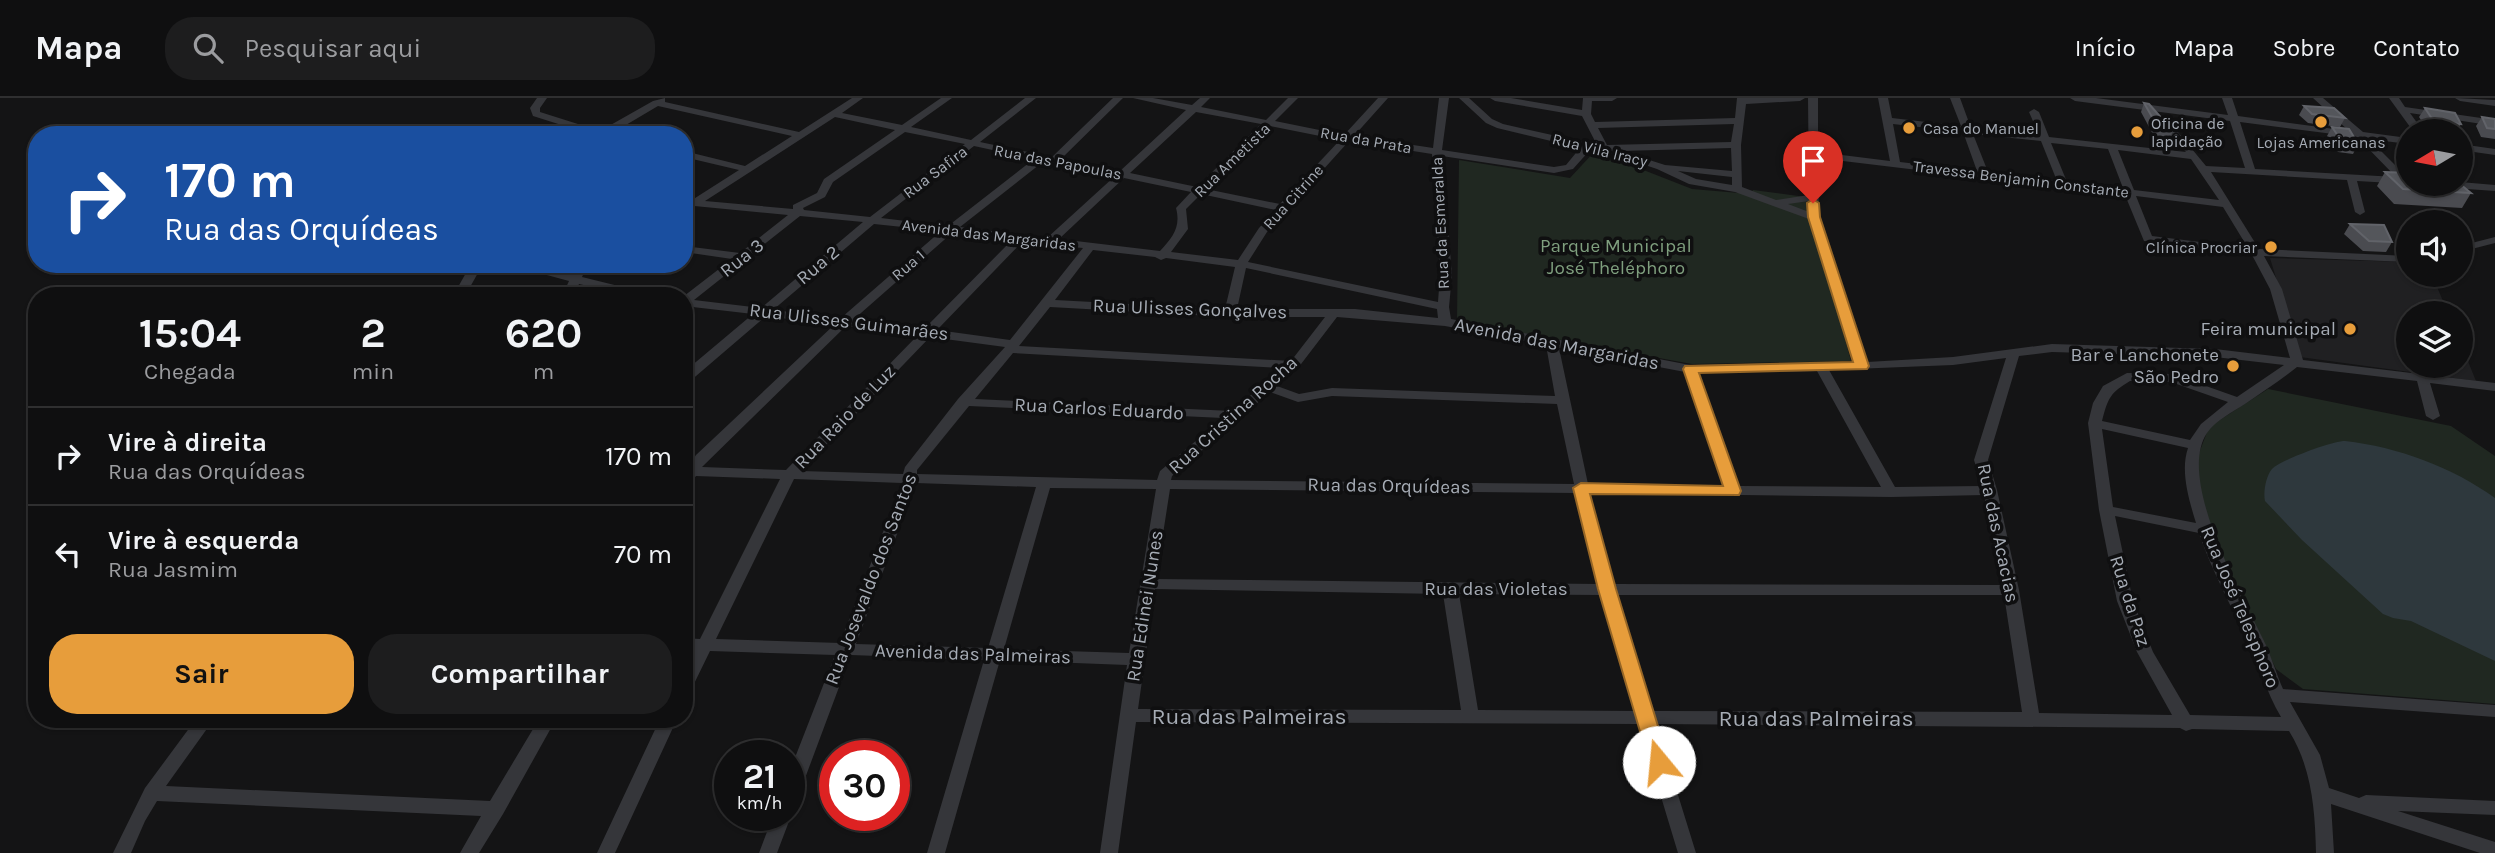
<!DOCTYPE html>
<html lang="pt">
<meta charset="utf-8">
<style>
body{margin:0;font-family:Karla,sans-serif;background:#1d1d1e;color:#f1f3f6;height:100vh;display:flex;flex-direction:column;font-size:26px;white-space:nowrap}
*{box-sizing:border-box;margin:0}
p{font-size:23px;color:#9b9c9f}
.icon{flex:none;width:38px;height:38px;fill:none;stroke:currentColor;stroke-width:2;stroke-linecap:round;stroke-linejoin:round}
.map{position:relative;flex:1;overflow:hidden}
.details{position:absolute;left:28px;top:189px;width:665px;height:441px;display:flex;flex-direction:column;background:#0f0f10;border-radius:28px;box-shadow:0 2px 5px #0004,0 0 0 2px #2f2f30}
.details>*{flex:none}
.hud{position:absolute;left:28px;top:28px;width:665px;height:147px;border-radius:28px;box-shadow:0 2px 5px #0004,0 0 0 2px #2f2f30;background:#1a4fa0;color:#fff;overflow:hidden}
.needle{width:46px;rotate:260deg}
.controls{position:absolute;left:2396px;top:21px;display:grid;gap:14px}
.controls a{display:grid;place-items:center;width:77px;height:77px;border-radius:50%;background:#0f0f10;box-shadow:0 2px 5px #0004,0 0 0 2px #2f2f30;font-size:35px}
.speed{position:absolute;left:714px;top:642px;display:flex;gap:14px;font-size:35px;font-weight:700;text-align:center}
.speed>*{display:grid;place-content:center;width:91px;height:91px;border-radius:50%;background:#0f0f10;box-shadow:0 2px 5px #0004,0 0 0 2px #2f2f30;line-height:1}
.speed small{font-size:18px;font-weight:400}
.speed .limit{border:10px solid #d22;background:#fff;color:#111}
.pin{position:absolute;display:grid;place-items:center;width:60px;height:60px;color:#fff;margin:-72px -30px;border-radius:50% 50% 50% 0;rotate:-45deg;box-shadow:0 0 7px #0007}
.pin .icon{rotate:45deg}
.me{position:absolute;width:77px;margin:-38px;rotate:343deg;stroke-linejoin:round;filter:drop-shadow(0 0 5px #0008)}
.turn{display:flex;align-items:center;gap:24px;height:147px;padding:0 21px;font-size:32px}
.turn .icon{width:91px;height:91px;stroke-width:2.5}
.turn b{display:block;font-size:49px;line-height:60px}
.eta{display:flex;justify-content:space-evenly;align-items:center;height:119px;text-align:center}
.eta b{font-size:42px;font-weight:700;line-height:49px}
.primary-button{display:flex;gap:14px;margin-top:auto;padding:14px 21px}
.primary-button a{flex:1;height:80px;border-radius:28px;background:#e79d3b;color:#111;font-size:28px;font-weight:700;line-height:80px;text-align:center}
.primary-button a+a{background:#1d1d1e;color:#f1f3f6}
ul{padding:0;list-style:none}
li{display:flex;align-items:center;gap:21px;height:98px;padding:0 21px;border-top:2px solid #2f2f30}
li div{flex:1}
li b{display:block;font-size:26px}
li em{font-style:normal}
header{display:flex;align-items:center;gap:42px;box-sizing:border-box;height:98px;padding:0 35px;background:#0f0f10;border-bottom:2px solid #2f2f30}
header strong{font-size:33px}
nav{display:flex;gap:38px;margin-inline-start:auto;font-size:24px}
.search{width:490px;height:63px;background:#1d1d1e;display:flex;align-items:center;gap:18px;box-sizing:border-box;padding:0 24px;border-radius:28px;color:#9b9c9f;font-size:26px}
.map>svg:first-child{display:block}
.built{fill:#202022}
.green{fill:#202821}
.water{fill:#2e383d}
.lines{fill:none;stroke-linecap:round;stroke-linejoin:round}
.minor{fill:#35363a;fill-rule:evenodd}
.wall{fill:#4a4b50}
.building{fill:#54565b;stroke:#616369;stroke-width:2}
.route{fill:#e79d3b;stroke:#966626;stroke-width:2}
.poi-dot{fill:#e79d3b;stroke:#0f0f10;stroke-width:2.5}
.labels{text-anchor:middle;dominant-baseline:central;stroke-width:7;stroke-linejoin:round;paint-order:stroke}
.far-poi-label{font-size:16px;fill:#a6acb5;stroke:#0f0f10;text-anchor:start}
.far-street-label{font-size:16px;fill:#a6acb5;stroke:#0f0f10}
.park-label{font-size:19px;fill:#7f9f7e;stroke:#0f0f10}
.street-label{font-size:19px;fill:#a6acb5;stroke:#0f0f10}
.poi-label{font-size:19px;fill:#a6acb5;stroke:#0f0f10;text-anchor:end}
.near-street-label{font-size:23px;fill:#a6acb5;stroke:#0f0f10}
</style>
<header>
<strong>Mapa</strong>
<div class="search"><svg class="icon" aria-label="search" viewBox="0 0 24 24"><circle cx="10" cy="10" r="6"/><path d="M15 15l6 6"/></svg>Pesquisar aqui</div>
<nav><a>Início</a><a>Mapa</a><a>Sobre</a><a>Contato</a></nav>
</header>
<div class="map">
<svg width="2495" height="755" viewBox="0 0 2495 755">
<rect width="100%" height="100%" fill="#141415"/>
<!-- built -->
<path class="built" d="M2270,160L2408,164V177H2432L2448,215H2408V268H2460L2461,246L2476,283L2300,259Z"/>
<!-- green -->
<path class="green" d="M1595,53L1692,91L1751,96L1753,92L1806,99L1851,263L1692,266L1457,223L1459,62L1570,80Z
M2268,291L2451,328L2495,358V606L2303,591L2276,571L2212,437L2201,399L2196,363L2209,329Z"/>
<!-- water -->
<path class="water" d="M2345,343C2398,349 2452,369 2495,400V563L2411,523L2393,520L2383,516L2302,442L2265,403C2263,394 2266,378 2272,371C2281,362 2332,343 2345,343Z"/>
<g class="lines">
<!-- minor -->
<path class="minor" d="M537,0H547L540,10V14L600,33L653,3L665,0V4L799,34L852,0H863L842,15L902,27L941,0H952L911,29L971,42L1025,0H1036L980,44L1052,59L1113,0H1123L1061,61L1120,73L1186,12L1133,0H1153L1192,7L1200,0H1210L1201,9L1266,22L1288,0H1298L1275,23L1344,37L1378,0H1388L1354,38L1433,50L1439,0H1449L1442,52L1554,69L1566,67L1580,50L1497,30L1486,25L1459,0H1469L1492,21L1503,26L1597,47L1582,18L1495,3L1490,0H1511L1582,12L1583,0H1617L1612,3H1592L1591,16L1595,24L1735,20L1737,0H1805L1800,3L1746,6L1741,47L1742,89L1776,102L1809,97L1808,0H1818V54L1890,63L1878,0H1888L1892,20L1961,28L1950,0H1960L1971,30L2039,37L2029,14L2034,11L2039,14L2049,39L2186,54L2152,18L2150,16L2155,13L2172,27L2206,68L2245,70L2230,23L2075,3L2070,0H2096L2228,17L2222,0H2232L2238,18L2349,33L2313,0H2323L2363,34L2408,40V46L2369,41L2408,80L2409,86L2357,83L2365,114L2360,117L2355,114L2347,82L2211,74L2259,151L2408,158V164L2264,158L2282,191L2303,262L2495,285V293L2430,285L2440,318L2433,322L2426,318L2417,283L2297,269C2281,282 2262,294 2245,306C2233,314 2216,322 2207,335C2176,381 2242,497 2263,541C2271,557 2276,575 2283,591L2495,607V619L2290,604L2320,657L2329,690L2359,700L2366,697L2495,703V717L2398,713L2495,744V755H2480L2331,706L2334,755H2316C2315,712 2312,670 2289,633L2192,631L2186,633L2180,630L1656,626L1696,755H1678L1639,626L1136,624L1118,755H1100L1127,567L1000,562L945,755H927L984,562L851,557L798,699L795,704L789,706V675L835,557L710,553L690,594L684,596V573L695,552H684V540L700,541L780,381L696,378L689,387L684,388V369H688L696,357L834,227L766,218L689,284L684,285V274L753,216L684,208V198L732,161L684,154V148L740,155L788,117L684,107V101L692,102L739,72L684,59V53L745,68L792,38L658,8L609,37H593L533,18L530,10ZM1196,14L1261,26L1197,89L1130,75ZM835,19L895,32L824,81L817,95L793,107V111L705,103ZM2240,24L2357,39L2396,79L2255,71ZM1734,26L1731,44L1607,47L1598,30ZM1893,26L1963,34L1977,73L1900,64ZM1270,28L1340,42L1280,106L1206,91ZM905,34L965,46L870,119L804,112L803,110L825,99L833,84ZM1973,36L2041,43L2057,83L1988,74ZM1349,43L1432,56L1440,177L1438,204L1248,164L1267,134ZM2051,45L2108,51L2123,90L2067,84ZM974,48L1034,61L948,128L881,120ZM1731,50L1732,73L1665,67L1621,53ZM1590,52L1603,53L1657,71L1689,86L1735,94L1809,121L1855,264L1690,267L1451,221L1449,209L1452,177L1442,58L1554,75L1573,71ZM2118,52L2191,61L2219,102L2134,92ZM1818,60L2125,97L2144,143L2252,157L2270,191L2290,260L2215,251L2052,246L1953,259L1867,264L1819,119ZM1044,63L1115,78L1047,140L960,129ZM1678,73L1732,79V87L1696,81ZM1124,80L1191,94L1176,110C1181,129 1173,139 1160,153L1059,141ZM1201,96L1276,112L1259,130L1238,162L1171,154L1188,131L1186,111ZM2136,98L2223,109L2248,150L2152,138ZM1809,103V114L1788,106ZM800,118L863,124L761,210L694,202ZM874,126L941,133L841,220L773,212ZM952,135L1012,142L924,231L853,222ZM1023,143L1048,148L1052,147L1083,150L1010,242L937,232ZM1093,152L1155,159L1161,162L1166,160L1235,169L1225,211L1055,202ZM1246,170L1437,211L1438,220L1355,211H1237ZM1050,209L1230,219H1325L1291,263L1019,248ZM1337,219L1445,228L1546,247L1555,298L1332,290L1299,296L1277,288L1298,270ZM846,228L918,237L786,372L702,369ZM930,239L1005,249L958,301L905,369L903,376L801,373ZM1559,250L1685,274L1724,388L1588,386ZM2052,254L2215,259L2284,267L2237,299L2172,276L2127,275L2103,288L2093,305L2088,325L2099,412L2117,503L2137,554L2172,617L2039,615L2019,492L1997,392L1988,362L2019,258ZM1013,255L1283,270L1232,313L975,301ZM2006,260L1974,362L1982,388L1895,389L1829,272L1953,267ZM1817,273L1881,389L1738,388L1698,275ZM2130,283L2171,284L2228,304L2201,326L2190,342L2102,323C2108,300 2110,295 2130,283ZM1270,294L1298,304L1332,298L1557,306L1574,386L1171,382L1172,378ZM969,308L1223,320L1160,373L1157,382L917,376V372ZM2102,331L2188,350C2180,373 2189,402 2196,425L2113,409ZM794,381L902,385L840,545L716,541ZM916,385L1036,389L988,550L856,546ZM1050,390L1156,391L1129,555L1004,551ZM1170,391L1576,395L1599,486L1156,481ZM1590,395L1891,399L1984,397L2002,487L1614,486ZM2115,418L2199,435C2211,471 2230,505 2246,540C2259,566 2266,594 2281,619L2190,617L2153,554L2133,503ZM1155,491L1443,496L1461,612L1138,611ZM1459,496L1602,497L1635,613L1478,612ZM1617,497H2004L2022,614L1652,613Z
M2389,0H2399L2405,9L2495,22V28L2410,15L2423,33H2413Z
M2455,0L2495,2V8L2460,3Z
M2460,46L2495,51V57L2460,52Z
M2460,84L2495,87V93L2439,89L2434,86Z
M2495,139V145L2460,154V148Z
M471,166H483L465,198H453Z
M506,166H527L572,177L576,166H588L582,179L651,196L653,198H631L579,186L574,198H562L569,183Z
M196,621H214L166,688L490,703L539,621H556L503,716L479,755H460L481,718L157,703L145,723L131,755H113L145,690Z
M660,621H677L615,755H597Z
M789,714L791,718L777,755H759L773,718H789Z"/>
</g>
<!-- wall -->
<path class="wall" d="M2144,5L2173,33L2169,42L2155,40L2141,14Z
M2304,8L2345,20L2340,29L2308,25L2299,17Z
M2425,10L2461,26L2457,33H2428L2419,19Z
M2482,19L2495,21V41L2481,39L2476,28Z
M2332,29L2358,46L2353,56L2338,54L2327,38Z
M2385,74L2471,95L2462,110L2394,106L2377,88Z
M2350,126L2392,144L2386,154L2363,153L2344,136Z"/>
<!-- building -->
<path class="building" d="M2144,5L2149,6L2173,33L2159,31Z
M2304,8L2334,10L2345,20L2312,16Z
M2425,10L2455,15L2461,26L2449,25L2455,33H2440Z
M2482,19L2495,21V31L2487,30Z
M2332,29L2349,31L2358,46L2343,45Z
M2385,74L2408,75V86H2460L2471,95L2403,91Z
M2350,126L2384,127L2392,144L2369,143Z"/>
<!-- route -->
<path class="route" d="M1813,101L1819,105L1820,119L1869,268L1867,271L1699,275L1741,393L1739,397L1590,396L1616,491L1669,664L1666,670L1659,672L1652,670L1649,664L1598,491L1573,390L1581,385L1723,388L1683,271L1685,268L1853,264L1808,119L1807,105Z"/>
<!-- markers -->
<g class="poi-dot">
<circle cx="2321" cy="24" r="7"/>
<circle cx="1909" cy="30" r="7"/>
<circle cx="2137" cy="34" r="7"/>
<circle cx="2271" cy="149" r="7"/>
<circle cx="2350" cy="231" r="7"/>
<circle cx="2233" cy="268" r="7"/>
</g>
<g class="labels">
<!-- far-poi labels -->
<g class="far-poi-label">
<text x="2151" y="25">Oficina de<tspan x="2151" dy="18">lapidação</tspan></text>
<text x="1923" y="30">Casa do Manuel</text>
<text x="2321" y="44" text-anchor="middle">Lojas Americanas</text>
<text x="2257" y="149" text-anchor="end">Clínica Procriar</text>
</g>
<!-- far-street labels -->
<g class="far-street-label">
<text transform="translate(1366 42) rotate(10)">Rua da Prata</text>
<text transform="translate(1600 52) rotate(14)">Rua Vila Iracy</text>
<text transform="translate(1232 62) rotate(-44)">Rua Ametista</text>
<text transform="translate(1058 64) rotate(11)">Rua das Papoulas</text>
<text transform="translate(935 74) rotate(-37)">Rua Safira</text>
<text transform="translate(2021 81) rotate(7)">Travessa Benjamin Constante</text>
<text transform="translate(1293 99) rotate(-48)">Rua Citrine</text>
<text transform="translate(1440 125) rotate(-93)">Rua da Esmeralda</text>
<text transform="translate(989 137) rotate(7)">Avenida das Margaridas</text>
<text transform="translate(908 167) rotate(-41)">Rua 1</text>
</g>
<!-- park labels -->
<g class="park-label">
<text x="1616" y="148">Parque Municipal<tspan x="1616" dy="22">José Theléphoro</tspan></text>
</g>
<!-- street labels -->
<g class="street-label">
<text transform="translate(742 160) rotate(-38)">Rua 3</text>
<text transform="translate(818 167) rotate(-40)">Rua 2</text>
<text transform="translate(1190 211) rotate(2)">Rua Ulisses Gonçalves</text>
<text transform="translate(849 224) rotate(7)">Rua Ulisses Guimarães</text>
<text transform="translate(1557 246) rotate(11)">Avenida das Margaridas</text>
<text transform="translate(1099 311) rotate(3)">Rua Carlos Eduardo</text>
<text transform="translate(1233 317) rotate(-42)">Rua Cristina Rocha</text>
<text transform="translate(845 319) rotate(-46)">Rua Raio de Luz</text>
<text transform="translate(1389 388) rotate(1)">Rua das Orquídeas</text>
<text transform="translate(1998 435) rotate(78)">Rua das Acacias</text>
<text transform="translate(871 481) rotate(-69)">Rua Josevaldo dos Santos</text>
<text x="1496" y="491">Rua das Violetas</text>
<text transform="translate(2130 503) rotate(72)">Rua da Paz</text>
<text transform="translate(1145 508) rotate(-81)">Rua Edinei Nunes</text>
<text transform="translate(2240 509) rotate(67)">Rua José Telesphoro</text>
<text transform="translate(973 556) rotate(2)">Avenida das Palmeiras</text>
</g>
<!-- poi labels -->
<g class="poi-label">
<text x="2336" y="231">Feira municipal</text>
<text x="2219" y="257">Bar e Lanchonete<tspan x="2219" dy="22">São Pedro</tspan></text>
</g>
<!-- near-street labels -->
<g class="near-street-label">
<text x="1249" y="618">Rua das Palmeiras</text>
<text x="1816" y="620">Rua das Palmeiras</text>
</g>
</g>
</svg>
<div class="controls">
<a><svg class="needle" viewBox="-14 -14 28 28"><path d="M0-13l5 13h-10z" fill="#e53935"/><path d="M0 13l5-13h-10z" fill="#9b9c9f"/></svg></a>
<a><svg class="icon" aria-label="sound" viewBox="0 0 24 24"><path d="M4 9h4l5-4v14l-5-4H4zM17 9q2 3 0 6"/></svg></a>
<a><svg class="icon" aria-label="layers" viewBox="0 0 24 24"><path d="M12 4l9 5-9 5-9-5zM3 14l9 5 9-5"/></svg></a>
</div>
<div class="speed"><div>21<small>km/h</small></div><div class="limit">30</div></div>
<div class="pin" style="left:1813px;top:105px;background:#d93025"><svg class="icon" aria-label="arrive" viewBox="0 0 24 24"><path d="M6 21V4h12l-3 4 3 4H6"/></svg></div>
<svg class="me" style="left:1659px;top:664px" viewBox="-20 -20 40 40"><circle r="19" fill="#fff"/><path d="M0-13L10 11 0 6-10 11z" fill="#e79d3b"/></svg>
<div class="hud">
<div class="turn"><svg class="icon" aria-label="right" viewBox="0 0 24 24"><path d="M7 20v-9h11M14 6l5 5-5 5"/></svg><div><b>170 m</b>Rua das Orquídeas</div></div>
</div>
<section class="details">
<div class="eta">
<div><b>15:04</b><p>Chegada</p></div>
<div><b>2</b><p>min</p></div>
<div><b>620</b><p>m</p></div>
</div>
<ul>
<li><svg class="icon" aria-label="right" viewBox="0 0 24 24"><path d="M7 20v-9h11M14 6l5 5-5 5"/></svg><div><b>Vire à direita</b><p>Rua das Orquídeas</p></div><em>170 m</em></li>
<li><svg class="icon" aria-label="left" viewBox="0 0 24 24"><path d="M17 20v-9H6M10 6l-5 5 5 5"/></svg><div><b>Vire à esquerda</b><p>Rua Jasmim</p></div><em>70 m</em></li>
</ul>
<div class="primary-button"><a>Sair</a><a>Compartilhar</a></div>
</section>
</div>
